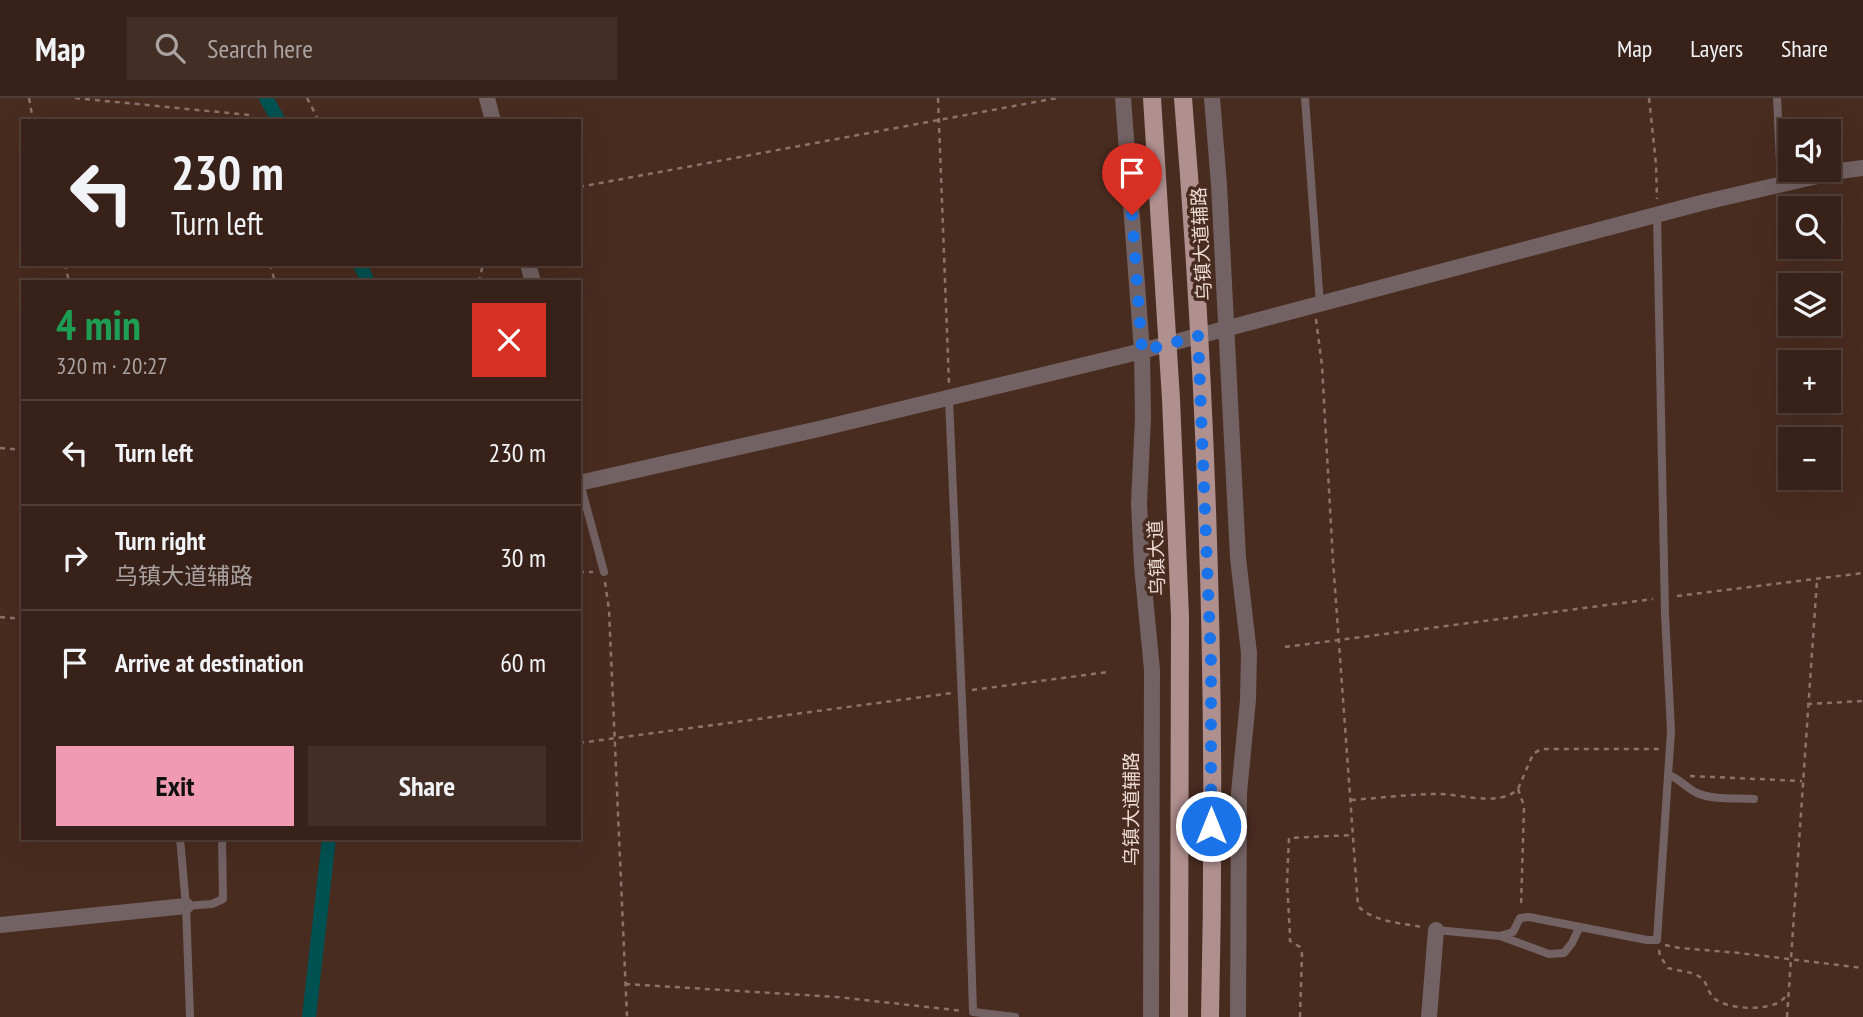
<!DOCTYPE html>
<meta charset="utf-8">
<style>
body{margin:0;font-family:"PT Sans Narrow","Noto Sans SC",sans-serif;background:#422e25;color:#f1f3f6;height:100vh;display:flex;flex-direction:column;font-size:26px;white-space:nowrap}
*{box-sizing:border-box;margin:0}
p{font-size:23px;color:#aaa3a2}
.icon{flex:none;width:38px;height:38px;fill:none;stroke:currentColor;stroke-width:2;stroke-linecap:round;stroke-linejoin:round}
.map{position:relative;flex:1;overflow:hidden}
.sheet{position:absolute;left:21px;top:182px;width:560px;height:560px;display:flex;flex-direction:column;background:#372118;border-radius:0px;box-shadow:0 7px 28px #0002,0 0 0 2px #513e37}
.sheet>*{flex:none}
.guide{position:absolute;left:21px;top:21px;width:560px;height:147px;border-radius:0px;box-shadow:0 7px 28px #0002,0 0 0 2px #513e37;background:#372118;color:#f1f3f6;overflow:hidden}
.fabs{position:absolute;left:1778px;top:21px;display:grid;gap:14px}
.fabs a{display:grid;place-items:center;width:63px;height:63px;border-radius:0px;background:#372118;box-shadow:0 7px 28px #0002,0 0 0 2px #513e37;font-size:35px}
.pin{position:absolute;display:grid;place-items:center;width:60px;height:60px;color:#fff;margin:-72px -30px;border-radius:50% 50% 50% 0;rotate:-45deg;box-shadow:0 0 7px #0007}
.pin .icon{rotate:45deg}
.me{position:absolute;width:77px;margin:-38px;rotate:0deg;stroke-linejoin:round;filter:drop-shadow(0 0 5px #0008)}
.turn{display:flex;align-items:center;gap:24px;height:147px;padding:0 35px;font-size:32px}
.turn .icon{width:91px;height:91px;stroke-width:2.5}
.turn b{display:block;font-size:49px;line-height:60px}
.round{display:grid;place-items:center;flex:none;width:74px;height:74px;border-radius:0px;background:#422e25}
.headline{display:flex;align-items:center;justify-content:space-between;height:119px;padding:0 35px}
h1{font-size:42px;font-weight:700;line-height:52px;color:#1e9e55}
.cta{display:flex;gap:14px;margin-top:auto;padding:14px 35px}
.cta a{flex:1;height:80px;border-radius:0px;background:#f19ab3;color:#111;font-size:28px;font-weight:700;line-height:80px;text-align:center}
.cta a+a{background:#422e25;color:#f1f3f6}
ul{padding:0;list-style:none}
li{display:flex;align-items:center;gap:21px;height:105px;padding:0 35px;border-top:2px solid #513e37}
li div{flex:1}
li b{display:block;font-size:26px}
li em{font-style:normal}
header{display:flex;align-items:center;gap:42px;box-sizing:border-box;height:98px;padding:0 35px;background:#372118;border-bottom:2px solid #513e37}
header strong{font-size:33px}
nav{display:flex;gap:38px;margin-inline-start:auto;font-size:24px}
.search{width:490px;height:63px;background:#422e25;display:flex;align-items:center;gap:18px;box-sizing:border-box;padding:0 24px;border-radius:0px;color:#aaa3a2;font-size:26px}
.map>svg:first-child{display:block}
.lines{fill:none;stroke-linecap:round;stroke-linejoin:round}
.canal{stroke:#005252;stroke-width:14}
.path{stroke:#8c7369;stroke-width:2.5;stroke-dasharray:5 5;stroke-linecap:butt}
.service{stroke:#736263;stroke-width:8}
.minor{stroke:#736263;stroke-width:16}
.primary{stroke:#b08f8f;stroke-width:18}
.route{stroke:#1a73e8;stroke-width:12;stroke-dasharray:0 21.6}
.labels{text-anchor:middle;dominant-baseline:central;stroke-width:7;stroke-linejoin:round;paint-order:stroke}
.street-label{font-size:19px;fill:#eddad2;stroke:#492c20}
</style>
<header>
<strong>Map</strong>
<div class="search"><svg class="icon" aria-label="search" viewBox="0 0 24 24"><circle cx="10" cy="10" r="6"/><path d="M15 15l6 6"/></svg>Search here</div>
<nav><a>Map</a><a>Layers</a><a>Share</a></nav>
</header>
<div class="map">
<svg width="1863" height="919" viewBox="0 0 1863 919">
<rect width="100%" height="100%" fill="#492c20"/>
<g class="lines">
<!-- canal -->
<path class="canal" d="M266,0L279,23
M360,166L368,184
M309,919L329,740"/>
<!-- path -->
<path class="path" d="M29,0L33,23
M75,0L249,17
M307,0L319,23
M938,0L949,286
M1649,0L1656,66L1657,101
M579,89L1057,0
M65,166L69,184
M71,166H94
M270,166L275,184
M479,184L483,166
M1316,221L1322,268L1333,463L1358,808C1373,824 1401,825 1422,829
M0,350L23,352
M579,474H593
M605,484L609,512L627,919
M1677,498L1863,475
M0,519L23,521
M1285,549L1653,501
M972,592L1108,574
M1807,606L1863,603
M579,645L952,595
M1690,678L1802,683
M1518,691L1524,708L1521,809
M1351,702C1380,700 1410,696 1439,696C1460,696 1500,709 1518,691L1533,656L1541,651H1660
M1665,847L1680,850L1739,855L1863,870
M1659,852L1660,858L1668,870C1678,873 1691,873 1700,879C1708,884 1707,895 1715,901C1728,911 1760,912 1775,906C1780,905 1784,900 1788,896
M625,886L837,899L964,913
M1300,919L1302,856L1300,849L1290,843V837L1287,784L1289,740L1352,737
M1787,919L1817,482"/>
<!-- service -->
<path class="service" d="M1305,0L1320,206
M1777,0L1781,85
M949,300L967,720L973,914L1015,919
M580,385L604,474
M1669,677C1680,681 1686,690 1697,695C1713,702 1736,700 1754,701
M180,740L186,808L190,919
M186,808L212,806L223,801L222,740
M1436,832L1500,838L1513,834L1520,820L1529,819L1647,842H1657L1671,633L1665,516L1657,116
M1500,838L1549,856L1564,855L1572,845L1579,830"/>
<!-- minor -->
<path class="minor" d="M487,0L493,23
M1123,0L1142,253L1143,320L1139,405L1142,468L1152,572L1151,919
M1212,0L1219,87L1238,460L1249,555L1248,602L1239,695L1238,919
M528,166L533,184
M579,385L823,330L1126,257L1705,104L1839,73L1863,70
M0,827L186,808
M1429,919L1436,832"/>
<!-- primary -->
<path class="primary" d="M1152,0L1171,301L1180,519L1179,919
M1183,0C1208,305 1217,613 1210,919"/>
</g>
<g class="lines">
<!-- route -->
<path class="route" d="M1132,117L1142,253L1198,238L1211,564V728"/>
</g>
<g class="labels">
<!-- street labels -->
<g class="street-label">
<text transform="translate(1201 146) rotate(-93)">乌镇大道辅路</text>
<text transform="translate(1156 460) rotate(-92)">乌镇大道</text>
<text transform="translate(1131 711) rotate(-90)">乌镇大道辅路</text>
</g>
</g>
</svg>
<div class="fabs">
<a><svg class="icon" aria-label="sound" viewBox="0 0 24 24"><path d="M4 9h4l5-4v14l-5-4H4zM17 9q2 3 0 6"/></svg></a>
<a><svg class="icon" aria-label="search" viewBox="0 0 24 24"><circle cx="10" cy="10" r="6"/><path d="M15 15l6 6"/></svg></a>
<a><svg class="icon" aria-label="layers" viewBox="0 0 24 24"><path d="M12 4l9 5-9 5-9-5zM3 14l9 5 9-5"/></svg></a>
<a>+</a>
<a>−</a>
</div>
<div class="pin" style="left:1132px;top:117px;background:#d93025"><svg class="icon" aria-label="arrive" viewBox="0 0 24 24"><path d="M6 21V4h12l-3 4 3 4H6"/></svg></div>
<svg class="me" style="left:1211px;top:728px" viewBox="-20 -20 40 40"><circle r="17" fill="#1a73e8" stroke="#fff" stroke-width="3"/><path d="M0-11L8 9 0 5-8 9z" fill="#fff"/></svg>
<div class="guide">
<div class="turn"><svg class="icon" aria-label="left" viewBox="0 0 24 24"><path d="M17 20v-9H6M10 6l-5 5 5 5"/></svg><div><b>230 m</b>Turn left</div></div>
</div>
<section class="sheet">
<div class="headline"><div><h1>4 min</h1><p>320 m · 20:27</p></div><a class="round" style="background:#d93025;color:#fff"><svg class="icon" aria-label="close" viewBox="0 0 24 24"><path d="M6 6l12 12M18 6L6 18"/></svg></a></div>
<ul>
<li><svg class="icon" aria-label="left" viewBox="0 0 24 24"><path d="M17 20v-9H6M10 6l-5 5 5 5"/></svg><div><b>Turn left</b></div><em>230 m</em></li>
<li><svg class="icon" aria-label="right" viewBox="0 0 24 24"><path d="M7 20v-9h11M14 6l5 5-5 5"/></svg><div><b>Turn right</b><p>乌镇大道辅路</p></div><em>30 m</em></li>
<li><svg class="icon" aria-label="arrive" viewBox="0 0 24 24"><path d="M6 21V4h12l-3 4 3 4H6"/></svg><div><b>Arrive at destination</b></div><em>60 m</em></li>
</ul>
<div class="cta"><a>Exit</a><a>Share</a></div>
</section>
</div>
